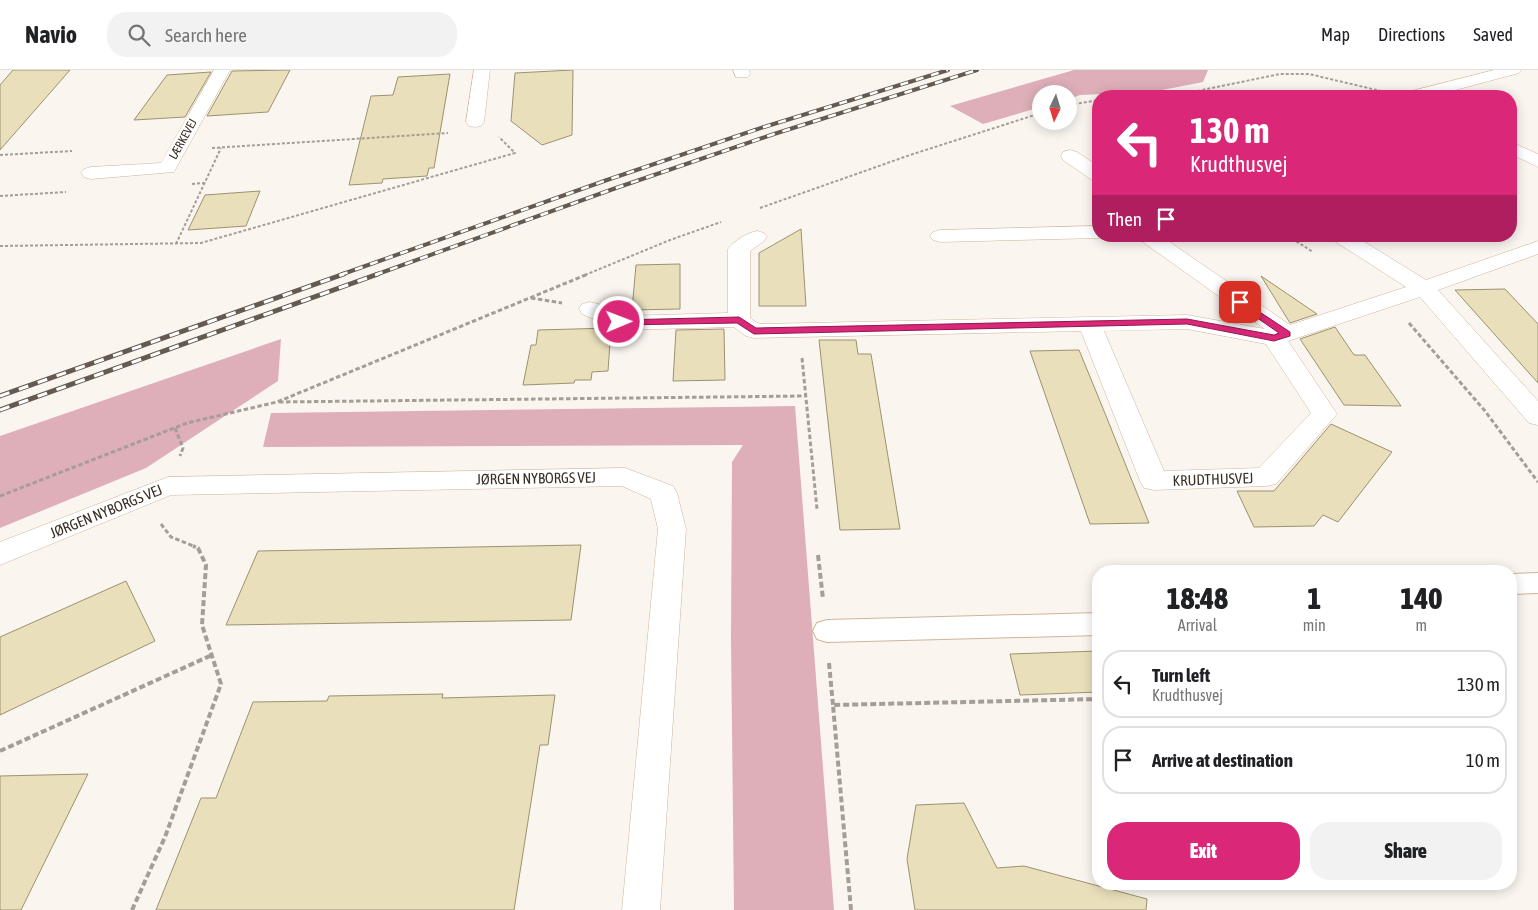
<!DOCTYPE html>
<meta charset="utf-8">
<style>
body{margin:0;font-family:"Asap Condensed",sans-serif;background:#f2f2f2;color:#202124;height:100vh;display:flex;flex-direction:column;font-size:19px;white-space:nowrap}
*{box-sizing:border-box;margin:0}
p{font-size:16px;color:#757577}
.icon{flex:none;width:28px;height:28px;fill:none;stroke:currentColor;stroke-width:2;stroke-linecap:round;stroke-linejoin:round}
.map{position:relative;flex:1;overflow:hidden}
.side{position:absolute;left:1092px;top:495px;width:425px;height:325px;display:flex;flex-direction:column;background:#fff;border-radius:20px;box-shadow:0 2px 12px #0003}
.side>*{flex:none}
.banner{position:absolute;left:1092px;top:20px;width:425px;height:152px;border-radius:20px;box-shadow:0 2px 12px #0003;background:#db2777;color:#fff;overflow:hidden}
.needle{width:32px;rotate:184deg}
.buttons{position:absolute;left:1032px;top:15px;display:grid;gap:10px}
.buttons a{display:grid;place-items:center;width:45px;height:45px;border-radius:50%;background:#fff;box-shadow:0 2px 12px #0003;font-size:25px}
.pin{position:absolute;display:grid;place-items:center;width:42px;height:42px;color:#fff;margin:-21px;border-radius:10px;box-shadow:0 2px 8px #0006}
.me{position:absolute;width:55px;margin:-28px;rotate:89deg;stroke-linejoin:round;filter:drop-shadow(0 0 4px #0008)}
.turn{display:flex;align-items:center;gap:18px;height:105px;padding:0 15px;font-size:22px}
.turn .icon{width:65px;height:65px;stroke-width:2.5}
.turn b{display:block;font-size:35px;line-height:42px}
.then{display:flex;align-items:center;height:48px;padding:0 15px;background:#0003;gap:10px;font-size:19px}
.eta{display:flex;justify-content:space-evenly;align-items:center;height:85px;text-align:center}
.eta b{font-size:30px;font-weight:800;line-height:35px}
.cta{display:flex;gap:10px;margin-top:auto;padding:10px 15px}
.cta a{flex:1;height:58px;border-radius:20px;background:#db2777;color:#fff;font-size:20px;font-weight:800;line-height:58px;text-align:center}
.cta a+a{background:#f2f2f2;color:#202124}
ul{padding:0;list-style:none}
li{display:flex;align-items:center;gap:15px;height:68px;margin:0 10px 8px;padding:0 5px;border:2px solid #e0e0e0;border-radius:20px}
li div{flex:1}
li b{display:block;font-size:19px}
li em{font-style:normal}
header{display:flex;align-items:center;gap:30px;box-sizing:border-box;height:70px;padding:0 25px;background:#fff;border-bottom:1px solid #e0e0e0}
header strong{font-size:24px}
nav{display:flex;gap:28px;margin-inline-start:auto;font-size:18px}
.search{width:350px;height:45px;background:#f2f2f2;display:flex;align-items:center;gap:12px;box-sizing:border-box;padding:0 18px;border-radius:20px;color:#757577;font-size:19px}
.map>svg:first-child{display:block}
.forest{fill:#deafb8}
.building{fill:#e9dfbb;stroke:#9b9270}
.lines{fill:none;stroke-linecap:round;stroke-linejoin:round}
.lane-casing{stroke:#d1b499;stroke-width:2}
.street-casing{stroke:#d1b499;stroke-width:1}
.path-far2{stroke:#a69d96;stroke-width:2;stroke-dasharray:3 2;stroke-linecap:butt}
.path-far1{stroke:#a69d96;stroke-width:3;stroke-dasharray:4.5 2.5;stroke-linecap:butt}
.path{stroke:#a69d96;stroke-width:4;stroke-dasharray:6 3;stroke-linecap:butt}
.lane{fill:#fff;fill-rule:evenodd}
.street{fill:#fff;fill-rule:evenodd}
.rail-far1-casing{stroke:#655a51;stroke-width:4}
.rail-casing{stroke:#655a51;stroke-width:5}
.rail-far1{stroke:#fff;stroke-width:2.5;stroke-dasharray:8;stroke-linecap:butt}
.rail{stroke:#fff;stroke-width:3;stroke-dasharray:10;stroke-linecap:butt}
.route{fill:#db2777;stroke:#8e194d}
.labels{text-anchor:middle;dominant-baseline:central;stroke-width:5;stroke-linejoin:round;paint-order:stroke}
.far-street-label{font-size:12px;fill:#3a2e24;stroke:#fff}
.street-label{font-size:15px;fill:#3a2e24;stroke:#fff}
</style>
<header>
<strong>Navio</strong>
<div class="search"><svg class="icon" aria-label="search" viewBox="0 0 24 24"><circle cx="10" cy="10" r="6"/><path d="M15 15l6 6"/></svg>Search here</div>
<nav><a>Map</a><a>Directions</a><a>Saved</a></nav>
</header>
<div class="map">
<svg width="1538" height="840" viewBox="0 0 1538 840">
<rect width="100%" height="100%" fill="#fbf5f0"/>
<!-- forest -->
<path class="forest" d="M1074,0H1208L1203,12L1152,22L1080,25L1069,29V24H1041V37L983,54L950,36Z
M281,269L278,311L146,398L0,458V366Z
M795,336L834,840H734L731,570L732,392L743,375L263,377L271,343Z"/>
<!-- building -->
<path class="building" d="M13,0H70L0,80V15Z
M290,0L268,42L207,46L232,1Z
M573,0L572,65L542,75L511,51L515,3Z
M211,2L185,47L134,50L167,5Z
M450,4L434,98H429L427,106L383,109L382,113L349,115L371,26L393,25L398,7Z
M260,121L246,156L188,160L205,125Z
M801,159L806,236H759V183Z
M680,194V239L632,240L636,195Z
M1261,206L1317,244L1290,253Z
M1505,219L1538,254V313L1455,220Z
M1335,257L1354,285H1365L1401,336L1344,335L1300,269Z
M611,258L608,301L592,302L591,310H575L574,313L523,315L531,275H536L538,260Z
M724,259L725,310L673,311L676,260Z
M819,270H856L858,284H871L900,459L840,460Z
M1079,280L1102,336L1149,453L1090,454L1030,281Z
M1331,354L1392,382L1338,452L1323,445L1314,456L1254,457L1237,421H1274Z
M581,475L571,550L226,555L258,481Z
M126,511L155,571L0,645V567Z
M1099,581V622L1020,625L1010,584Z
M443,624L442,628L555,625L548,675H540L514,840H156L201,728H216L253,632L327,631L329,626Z
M88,704L21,840H0V706Z
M964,733L997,798L1024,796L1147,829L1146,840H915L907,789L916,735Z"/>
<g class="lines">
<defs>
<path id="lane" d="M1538,503V523L1511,524V504Z
M1099,543V565L827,572L817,569L813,561L817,553L827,550Z"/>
<path id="street" d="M214,0H230L174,102L91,109L84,107L81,103L84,99L91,97L161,93Z
M474,0H490L484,52L481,56L475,57L469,56L466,52Z
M733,0H749L750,4L748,7H736Z
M1494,0H1521L1519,3L1433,26H1405L1408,22Z
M1511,72L1538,84V97L1511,84Z
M1070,80L1077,82L1099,97V112L1092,110L1063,90L1061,86L1063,82Z
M1099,156V166H1106L1099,168L940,172L933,170L930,166L933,162L940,160Z
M757,161L764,163L767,167L764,171L750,181V248L759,254L1187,245L1265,259L1140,170L1137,166H1161L1290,255L1406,217L1333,170L1330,166H1355L1426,210L1538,171V184L1438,220L1538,331V355L1529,353L1420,227L1288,271L1337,344L1276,414L1266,416L1154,420L1144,418L1140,411L1081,261L754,268L746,266L734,257L619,260L582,244L579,239L582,234L590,232L598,234L623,246L728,243V179C735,170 747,163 757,161ZM1187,259L1266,274L1311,343L1259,398L1164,401L1104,261Z
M625,398L673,416L677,423L686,459L660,840H622L658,459L651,429L622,416L171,425L0,495V472L168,407Z"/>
</defs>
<!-- lane casing -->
<use href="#lane" class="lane-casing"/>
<!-- street casing -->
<use href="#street" class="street-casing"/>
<!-- path-far2 -->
<path class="path-far2" d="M1173,26L1280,4H1309L1385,22
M1069,35L1099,30
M212,78L448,63
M0,85L72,81
M192,114L204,113
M0,126L66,122
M760,138L910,85L1041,43
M1288,166L1313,182
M176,174L221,78
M0,176L201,173L515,83L499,67
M585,205L670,170L721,152"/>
<!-- path-far1 -->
<path class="path-far1" d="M531,228L562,233
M1409,253L1485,341L1538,412
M802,288L817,439
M279,332L805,326
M175,358L183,378L180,386
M0,426L187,353L277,332L588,204
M161,454L171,467L196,477"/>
<!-- path -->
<path class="path" d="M818,485L823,529
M829,593L833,635
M0,681L212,585
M132,840L165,767L221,614L202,555L206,495L198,478L193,476
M851,840L833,635L1099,629"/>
<!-- lane -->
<use href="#lane" class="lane"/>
<!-- street -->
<use href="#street" class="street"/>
<defs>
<path id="rail-far1" d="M340,205L607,110L764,57L948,0
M375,205L616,118L774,64L977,0"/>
<path id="rail" d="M0,326L344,204
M0,340L378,204"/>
</defs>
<!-- rail-far1 casing -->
<use href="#rail-far1" class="rail-far1-casing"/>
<!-- rail casing -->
<use href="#rail" class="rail-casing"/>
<!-- rail-far1 -->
<use href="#rail-far1" class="rail-far1"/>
<!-- rail -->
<use href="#rail" class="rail"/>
</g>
<!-- route -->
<path class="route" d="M1240,229L1290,262V266L1274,271L1187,254L754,264L737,253L619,255L614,252L619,250L739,247L756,258L1187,249L1274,265L1279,263L1237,234L1235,232Z"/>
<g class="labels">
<!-- far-street labels -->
<g class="far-street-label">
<text transform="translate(183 69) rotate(-61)">LÆRKEVEJ</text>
</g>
<!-- street labels -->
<g class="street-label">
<text transform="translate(536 408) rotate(-1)">JØRGEN NYBORGS VEJ</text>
<text transform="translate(1213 409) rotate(-2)">KRUDTHUSVEJ</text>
<text transform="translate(106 441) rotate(-22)">JØRGEN NYBORGS VEJ</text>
</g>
</g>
</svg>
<div class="buttons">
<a><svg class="needle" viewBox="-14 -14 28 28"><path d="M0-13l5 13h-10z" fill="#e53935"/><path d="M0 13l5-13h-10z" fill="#757577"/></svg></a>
</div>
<div class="pin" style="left:1240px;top:232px;background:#d93025"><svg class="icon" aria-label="arrive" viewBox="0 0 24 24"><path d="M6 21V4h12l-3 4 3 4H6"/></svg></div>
<svg class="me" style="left:619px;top:252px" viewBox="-20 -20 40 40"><circle r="17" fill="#db2777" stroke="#fff" stroke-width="3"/><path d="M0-11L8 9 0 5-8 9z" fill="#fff"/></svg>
<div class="banner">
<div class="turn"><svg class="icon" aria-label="left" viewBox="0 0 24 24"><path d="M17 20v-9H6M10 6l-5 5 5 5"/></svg><div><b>130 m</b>Krudthusvej</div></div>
<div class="then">Then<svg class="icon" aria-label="arrive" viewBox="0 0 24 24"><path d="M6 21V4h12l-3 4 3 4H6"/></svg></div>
</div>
<section class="side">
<div class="eta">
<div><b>18:48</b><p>Arrival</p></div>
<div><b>1</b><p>min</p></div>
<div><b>140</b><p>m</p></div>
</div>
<ul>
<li><svg class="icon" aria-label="left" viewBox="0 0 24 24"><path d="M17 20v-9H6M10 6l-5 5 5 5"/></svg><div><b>Turn left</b><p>Krudthusvej</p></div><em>130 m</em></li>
<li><svg class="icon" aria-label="arrive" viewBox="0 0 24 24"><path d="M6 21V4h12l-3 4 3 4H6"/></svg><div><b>Arrive at destination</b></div><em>10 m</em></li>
</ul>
<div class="cta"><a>Exit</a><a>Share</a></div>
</section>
</div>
